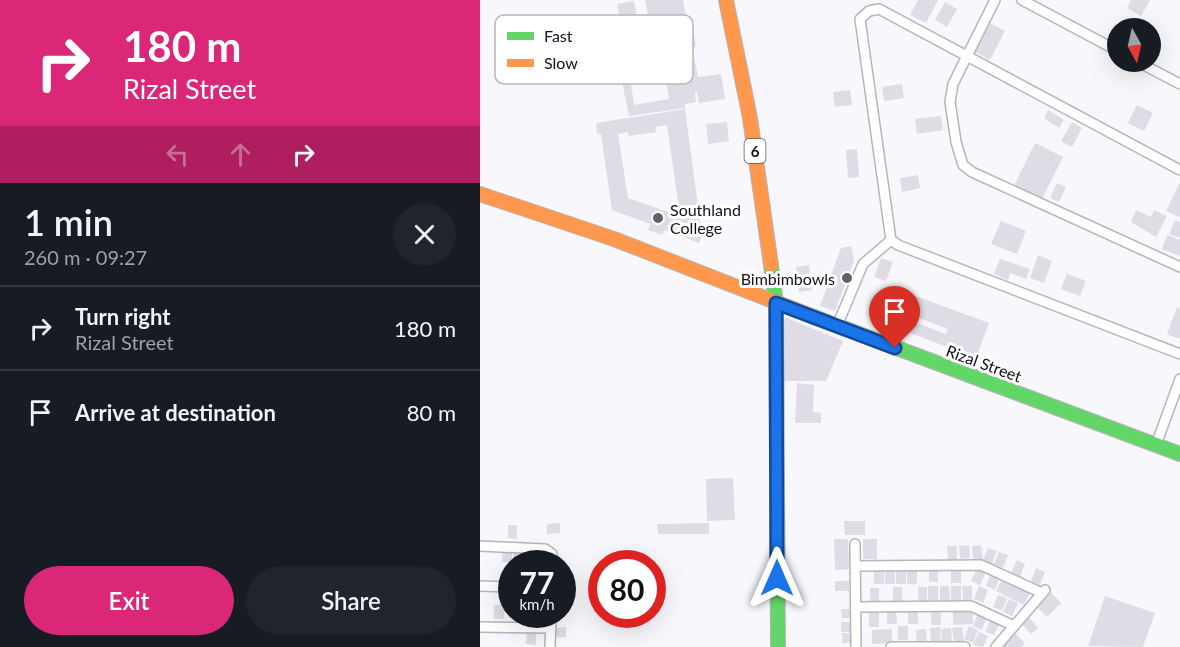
<!DOCTYPE html>
<meta charset="utf-8">
<style>
body{margin:0;font-family:Lato,sans-serif;background:#20242c;color:#f1f3f6;height:100vh;display:flex;flex-direction:column;font-size:22px;white-space:nowrap}
*{box-sizing:border-box;margin:0}
p{font-size:20px;color:#9ea1a6}
.icon{flex:none;width:33px;height:33px;fill:none;stroke:currentColor;stroke-width:2;stroke-linecap:round;stroke-linejoin:round}
.map{position:relative;flex:1;overflow:hidden}
.side{display:flex;flex-direction:column;background:#171b24;width:480px}
.side>*{flex:none}
.banner{background:#db2777;color:#fff;overflow:hidden}
.needle{width:39px;rotate:172deg}
.buttons{position:absolute;left:627px;top:18px;display:grid;gap:12px}
.buttons a{display:grid;place-items:center;width:54px;height:54px;border-radius:50%;background:#171b24;box-shadow:0 6px 24px #0002;font-size:30px}
.speed{position:absolute;left:18px;top:550px;display:flex;gap:12px;font-size:30px;font-weight:700;text-align:center}
.speed>*{display:grid;place-content:center;width:78px;height:78px;border-radius:50%;background:#171b24;box-shadow:0 6px 24px #0002;line-height:1}
.speed small{font-size:15px;font-weight:400}
.speed .limit{border:9px solid #d22;background:#fff;color:#111}
.pin{position:absolute;display:grid;place-items:center;width:51px;height:51px;color:#fff;margin:-62px -26px;border-radius:50% 50% 50% 0;rotate:-45deg;box-shadow:0 0 6px #0007}
.pin .icon{rotate:45deg}
.me{position:absolute;width:66px;margin:-33px;rotate:0deg;stroke-linejoin:round;filter:drop-shadow(0 0 4px #0008)}
.turn{display:flex;align-items:center;gap:21px;height:126px;padding:0 24px;font-size:27px}
.turn .icon{width:78px;height:78px;stroke-width:2.5}
.turn b{display:block;font-size:42px;line-height:51px}
.lanes{display:flex;align-items:center;height:57px;padding:0 24px;background:#0003;justify-content:center;gap:30px;direction:ltr}
.lanes .off{opacity:.35}
.round{display:grid;place-items:center;flex:none;width:63px;height:63px;border-radius:32px;background:#20242c}
.headline{display:flex;align-items:center;justify-content:space-between;height:102px;padding:0 24px}
h1{font-size:36px;font-weight:600;line-height:45px}
.primary-button{display:flex;gap:12px;margin-top:auto;padding:12px 24px}
.primary-button a{flex:1;height:69px;border-radius:36px;background:#db2777;color:#fff;font-size:24px;font-weight:600;line-height:69px;text-align:center}
.primary-button a+a{background:#20242c;color:#f1f3f6}
ul{padding:0;list-style:none}
li{display:flex;align-items:center;gap:18px;height:84px;padding:0 24px;border-top:2px solid #363941}
li div{flex:1}
li b{display:block;font-size:22px}
li em{font-style:normal}
main{display:flex;flex:1;min-height:0}
.map>svg:first-child{display:block}
.building{fill:#dfdce5;fill-rule:evenodd}
.lines{fill:none;stroke-linecap:round;stroke-linejoin:round}
.street-casing{stroke:#b7b4bc;stroke-width:12}
.fast-casing{stroke:#b7b4bc;stroke-width:16}
.slow-casing{stroke:#b7b4bc;stroke-width:16}
.street{stroke:#fefefe;stroke-width:9}
.fast{stroke:#63d668;stroke-width:14}
.slow{stroke:#ff974d;stroke-width:14}
.route-casing{stroke:#114b97;stroke-width:15}
.route{stroke:#1a73e8;stroke-width:10}
.poi-dot{fill:#636069;stroke:#fff;stroke-width:2}
.labels{text-anchor:middle;dominant-baseline:central;stroke-width:6;stroke-linejoin:round;paint-order:stroke}
.shield{fill:#fff;stroke:#5a575f;stroke-width:1.5}
.shield-label{font-size:15px;font-weight:bold;fill:#130f1b}
.poi-label{font-size:16px;fill:#130f1b;stroke:#fff;text-anchor:start}
.street-label{font-size:16px;fill:#130f1b;stroke:#fff}
.key{fill:#fff;stroke:#b8b7bb;stroke-width:1.5}
.key-label{font-size:16px;fill:#130f1b}
</style>
<main>
<section class="side">
<div class="banner">
<div class="turn"><svg class="icon" aria-label="right" viewBox="0 0 24 24"><path d="M7 20v-9h11M14 6l5 5-5 5"/></svg><div><b>180 m</b>Rizal Street</div></div>
<div class="lanes"><svg class="icon off" aria-label="left" viewBox="0 0 24 24"><path d="M17 20v-9H6M10 6l-5 5 5 5"/></svg><svg class="icon off" aria-label="ahead" viewBox="0 0 24 24"><path d="M12 20V5M6 11l6-6 6 6"/></svg><svg class="icon" aria-label="right" viewBox="0 0 24 24"><path d="M7 20v-9h11M14 6l5 5-5 5"/></svg></div>
</div>
<div class="headline"><div><h1>1 min</h1><p>260 m · 09:27</p></div><a class="round"><svg class="icon" aria-label="close" viewBox="0 0 24 24"><path d="M6 6l12 12M18 6L6 18"/></svg></a></div>
<ul>
<li><svg class="icon" aria-label="right" viewBox="0 0 24 24"><path d="M7 20v-9h11M14 6l5 5-5 5"/></svg><div><b>Turn right</b><p>Rizal Street</p></div><em>180 m</em></li>
<li><svg class="icon" aria-label="arrive" viewBox="0 0 24 24"><path d="M6 21V4h12l-3 4 3 4H6"/></svg><div><b>Arrive at destination</b></div><em>80 m</em></li>
</ul>
<div class="primary-button"><a>Exit</a><a>Share</a></div>
</section>
<div class="map">
<svg width="700" height="647" viewBox="0 0 700 647">
<rect width="100%" height="100%" fill="#f8f7fb"/>
<!-- building -->
<path class="building" d="M165,0H203L209,31L204,32L205,36L214,34L216,47L207,48L208,52L213,51L218,77L241,74L245,99L219,103L217,92H215L216,102L205,104V108L149,116L131,27L141,26L137,4L154,1L158,23L169,21ZM184,64L189,99L154,105L149,70Z
M438,0H458L446,23L430,15Z
M651,0H670L661,16L647,8Z
M465,2L477,9L467,27L455,20Z
M510,23L525,31L510,60L495,52Z
M422,84L424,98L404,101L402,87Z
M370,90L372,105L355,107L353,92Z
M657,105L673,113L664,131L648,123Z
M205,109L222,236L219,243L184,230L182,235L168,230L170,224L132,210L121,134H117L116,123ZM187,125L200,216L148,198L138,134L148,132L149,136L176,132L175,127Z
M568,110L584,120L579,128L564,118Z
M461,116L463,130L437,134L435,119Z
M247,122L249,141L228,144L226,124Z
M592,122L602,128L592,147L581,141Z
M555,143L583,157L561,201L533,188Z
M377,149L379,177L368,178L366,150Z
M438,175L440,188L422,192L420,178Z
M700,182V216L699,217L686,211Z
M577,183L586,187L579,202L570,198Z
M656,210L671,217L674,210L687,216L676,237L651,222Z
M695,220L700,222V238L689,234Z
M521,221L546,231L537,254L511,244Z
M687,235L700,240V256L682,249Z
M371,246L374,261L355,311L340,306L361,248Z
M558,255L572,261L564,283L550,278Z
M401,258L413,262L406,281L394,277Z
M520,259L550,269L546,279L530,273L528,280L514,274Z
M329,265L332,290L319,292L316,267Z
M587,274L606,281L600,296L581,289Z
M422,291L509,323L496,358L409,325L413,314L466,334L468,329L415,309Z
M697,307L700,308V339L687,334Z
M307,318L363,341L346,381H304V320Z
M317,383L334,385L333,412L341,413V423H315Z
M253,478L255,520L227,521L226,479Z
M364,521H385V535H365Z
M80,523V533L67,534V524Z
M229,523V534H178L177,524Z
M28,525H37V539L28,538Z
M354,539H368L369,569L355,570Z
M383,539H397V559H383Z
M489,545L490,558L480,559L479,546Z
M501,545L503,559L493,560L492,546Z
M467,546H477V560H468Z
M508,548L517,551L512,564L503,560Z
M23,549H32V563L22,562Z
M33,549H43V563H33Z
M44,549H55V563H44Z
M519,552L528,555L523,568L514,564Z
M537,560L545,564L540,577L531,573Z
M449,568H458V582H449Z
M497,568L506,572L500,585L491,581Z
M556,568L565,572L560,585L551,581Z
M471,569H481V583H471Z
M394,570H404V584H394Z
M405,570H415V584H405Z
M416,570H426V584H416Z
M427,570H437V584H427Z
M511,573L520,577L515,590L506,586Z
M522,579L550,592L544,605L516,591Z
M355,581H369V591H355Z
M448,586H458V600H448Z
M460,586H469L470,600H460Z
M471,586H481V600H471Z
M482,586H492V600H483Z
M499,586L508,590L503,603L494,599Z
M413,587H422V601H413Z
M438,587H447V601H438Z
M390,588H399V602H390Z
M571,592L581,603L567,617L557,607Z
M518,595L527,598L522,611L513,607Z
M625,596L675,613L663,647L608,646Z
M529,599L538,603L532,616L523,612Z
M14,605H24V619H14Z
M361,609H375L376,618H362Z
M407,610H416L417,624H407Z
M428,610H438V624H428Z
M493,610V624L473,625V612Z
M451,611H461V625H451Z
M389,613H399V627H389Z
M498,613L507,617L502,630L493,626Z
M549,617L558,628L551,634L542,624Z
M511,619L520,623L514,635L505,632Z
M361,622H375V632H361Z
M418,626H428V640H418Z
M489,626L498,630L493,643L484,639Z
M86,627V637L73,638V628Z
M460,627L461,641L451,642L450,628Z
M482,627L484,641L474,642L472,628Z
M471,628L472,642L462,643L461,629Z
M412,629V643L392,644V630Z
M446,629L447,643L437,644L436,630Z
M47,631H56V645L46,644Z
M499,632L508,636L503,647L493,645Z
M362,633H376V643H362Z
M535,633L545,643L541,647H522Z"/>
<g class="lines">
<defs>
<path id="street" d="M515,0L473,84L470,102L476,142L483,165L492,172L700,267
M542,0L638,51
M658,62L700,84
M700,170L399,9L389,11L380,19L411,240L418,245L700,354
M357,326L383,264L411,240
M676,445L700,379
M375,544L376,647
M0,546L65,549L72,554V564
M376,566L501,565L562,593
M0,586L32,587
M376,607L491,606L534,626
M0,627L71,628
M70,647L71,615
M411,647H485
M516,647L565,590"/>
<path id="fast" d="M291,265L296,303L298,647
M334,317L700,454"/>
<path id="slow" d="M246,0L270,118L291,265
M0,194L134,239L334,317"/>
</defs>
<!-- street casing -->
<use href="#street" class="street-casing"/>
<!-- fast casing -->
<use href="#fast" class="fast-casing"/>
<!-- slow casing -->
<use href="#slow" class="slow-casing"/>
<!-- street -->
<use href="#street" class="street"/>
<!-- fast -->
<use href="#fast" class="fast"/>
<!-- slow -->
<use href="#slow" class="slow"/>
</g>
<g class="lines">
<defs>
<path id="route" d="M297,578L296,303L415,348"/>
</defs>
<!-- route casing -->
<use href="#route" class="route-casing"/>
<!-- route -->
<use href="#route" class="route"/>
</g>
<!-- markers -->
<g class="poi-dot">
<circle cx="178" cy="218" r="6"/>
<circle cx="367" cy="278" r="6"/>
</g>
<g class="labels">
<!-- shield labels -->
<rect class="shield" x="264.5" y="139" width="21" height="24" rx="4.5"/>
<g class="shield-label">
<text x="275" y="151">6</text>
</g>
<!-- poi labels -->
<g class="poi-label">
<text x="190" y="209">Southland<tspan x="190" dy="18">College</tspan></text>
<text x="355" y="278" text-anchor="end">Bimbimbowls</text>
</g>
<!-- street labels -->
<g class="street-label">
<text transform="translate(504 363) rotate(20)">Rizal Street</text>
</g>
</g>
<!-- legend -->
<rect x="15" y="15" width="198" height="69" rx="9" class="key"/>
<rect x="27" y="32" width="27" height="8" fill="#63d668"/>
<rect x="27" y="59" width="27" height="8" fill="#ff974d"/>
<g class="key-label">
<text x="64" y="42">Fast</text>
<text x="64" y="69">Slow</text>
</g>
</svg>
<div class="buttons">
<a><svg class="needle" viewBox="-14 -14 28 28"><path d="M0-13l5 13h-10z" fill="#e53935"/><path d="M0 13l5-13h-10z" fill="#9ea1a6"/></svg></a>
</div>
<div class="speed"><div>77<small>km/h</small></div><div class="limit">80</div></div>
<div class="pin" style="left:415px;top:348px;background:#d93025"><svg class="icon" aria-label="arrive" viewBox="0 0 24 24"><path d="M6 21V4h12l-3 4 3 4H6"/></svg></div>
<svg class="me" style="left:297px;top:578px" viewBox="-20 -20 40 40"><path d="M0-17L14 15 0 8-14 15z" fill="#1a73e8" stroke="#fff" stroke-width="4"/></svg>
</div>
</main>
